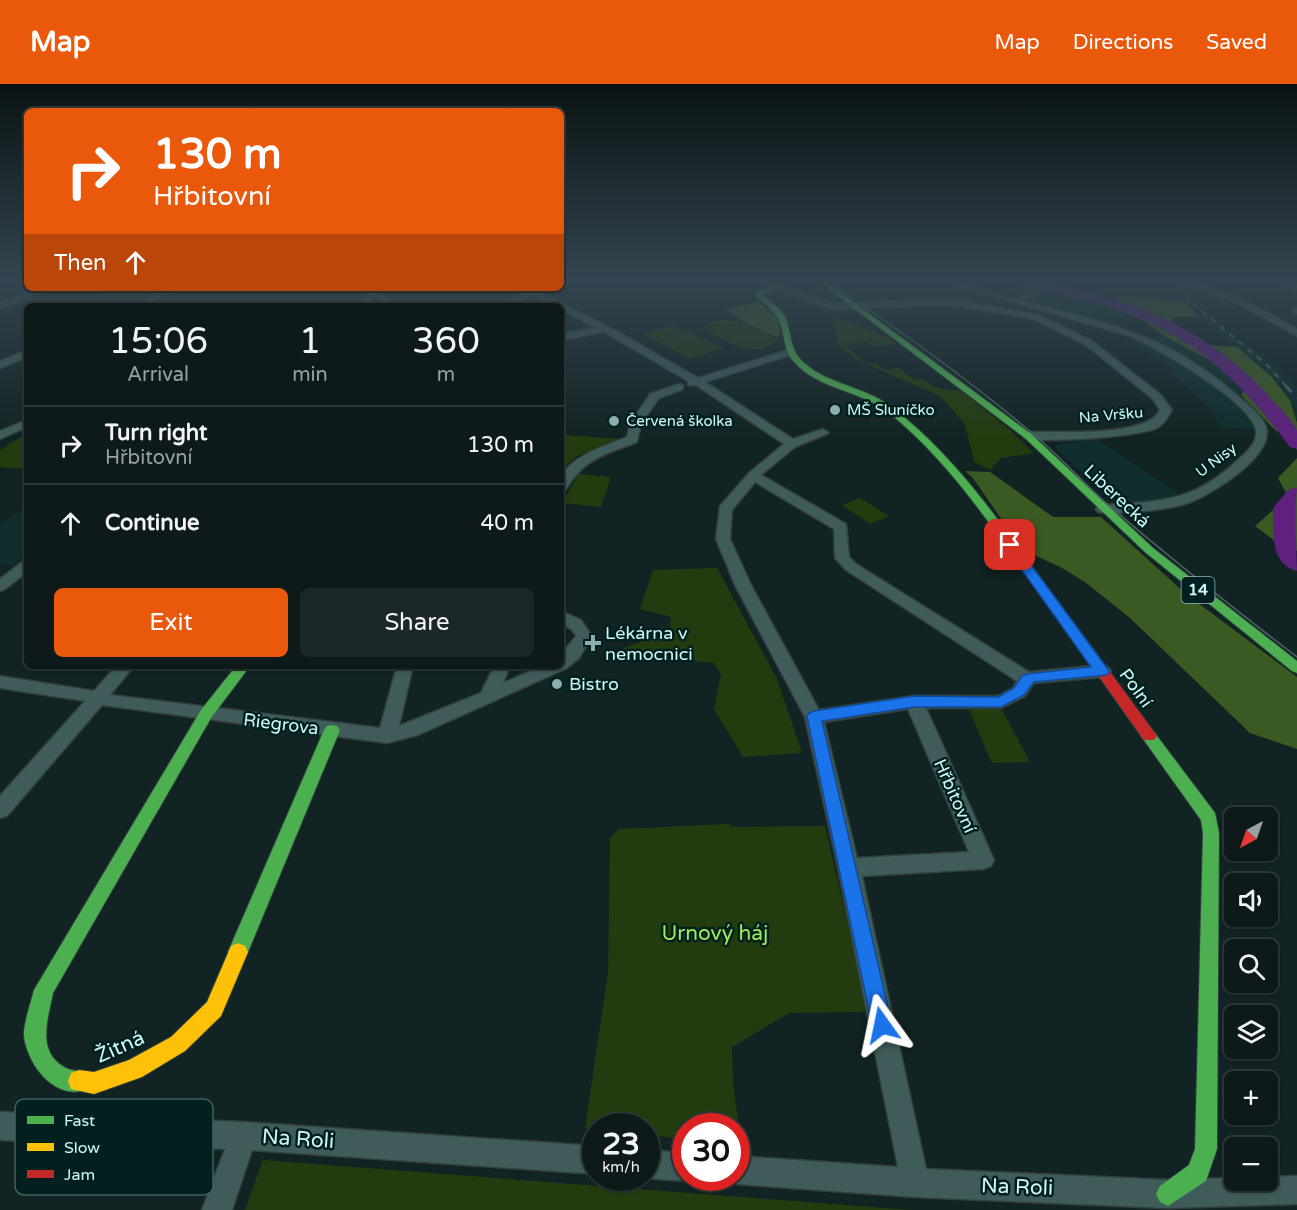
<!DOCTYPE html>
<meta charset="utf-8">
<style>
body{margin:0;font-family:"Varela Round",sans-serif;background:#1c2727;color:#f1f3f6;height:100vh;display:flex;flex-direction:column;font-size:22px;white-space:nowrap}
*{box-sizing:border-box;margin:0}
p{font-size:20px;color:#9ba1a2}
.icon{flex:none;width:33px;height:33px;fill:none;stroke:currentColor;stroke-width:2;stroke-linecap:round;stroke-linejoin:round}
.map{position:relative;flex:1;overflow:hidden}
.sheet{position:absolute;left:24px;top:219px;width:540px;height:366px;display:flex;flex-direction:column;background:#0e1a1a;border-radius:9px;box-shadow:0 2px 4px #0004,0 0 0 2px #2e3839}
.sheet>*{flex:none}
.top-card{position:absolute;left:24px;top:24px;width:540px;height:183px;border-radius:9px;box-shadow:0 2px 4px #0004,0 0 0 2px #2e3839;background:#ea580c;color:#fff;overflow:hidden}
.needle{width:39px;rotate:220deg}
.buttons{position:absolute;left:1224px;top:723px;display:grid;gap:12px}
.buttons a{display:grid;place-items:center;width:54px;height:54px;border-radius:9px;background:#0e1a1a;box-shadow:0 2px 4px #0004,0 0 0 2px #2e3839;font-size:30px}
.speed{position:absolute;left:582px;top:1029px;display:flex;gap:12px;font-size:30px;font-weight:700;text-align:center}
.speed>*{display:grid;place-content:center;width:78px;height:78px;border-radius:50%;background:#0e1a1a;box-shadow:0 2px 4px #0004,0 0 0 2px #2e3839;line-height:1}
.speed small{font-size:15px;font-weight:400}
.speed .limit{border:9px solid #d22;background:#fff;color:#111}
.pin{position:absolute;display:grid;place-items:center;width:51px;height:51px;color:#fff;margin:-26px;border-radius:12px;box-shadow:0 3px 9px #0006}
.me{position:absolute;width:66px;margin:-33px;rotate:348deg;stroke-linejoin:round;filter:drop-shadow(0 0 4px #0008)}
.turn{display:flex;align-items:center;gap:21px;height:126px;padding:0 30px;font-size:27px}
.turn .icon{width:78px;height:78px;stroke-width:2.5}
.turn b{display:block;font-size:42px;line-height:51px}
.then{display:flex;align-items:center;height:57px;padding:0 30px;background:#0003;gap:12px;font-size:22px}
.eta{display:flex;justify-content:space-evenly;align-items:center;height:102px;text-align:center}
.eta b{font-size:36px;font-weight:600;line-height:42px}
.button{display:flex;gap:12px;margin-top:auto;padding:12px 30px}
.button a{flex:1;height:69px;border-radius:9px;background:#ea580c;color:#fff;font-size:24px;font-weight:600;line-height:69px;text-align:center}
.button a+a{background:#1c2727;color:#f1f3f6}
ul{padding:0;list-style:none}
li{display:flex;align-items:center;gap:18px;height:78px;padding:0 30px;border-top:2px solid #2e3839}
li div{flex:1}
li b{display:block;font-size:22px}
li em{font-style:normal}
header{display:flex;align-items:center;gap:36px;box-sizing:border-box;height:84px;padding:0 30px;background:#ea580c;color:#fff}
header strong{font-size:28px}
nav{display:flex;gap:33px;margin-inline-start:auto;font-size:21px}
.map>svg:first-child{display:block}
.built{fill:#0f2e2d}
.green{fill:#233c0f}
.forest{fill:#3b5a22}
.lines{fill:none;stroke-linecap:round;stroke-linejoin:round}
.river{fill:#5f2080;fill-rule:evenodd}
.street-casing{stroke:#303f3e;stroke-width:3}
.fast-casing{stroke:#303f3e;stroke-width:2}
.slow-casing{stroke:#303f3e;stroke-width:2}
.jam-casing{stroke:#303f3e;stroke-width:2}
.street{fill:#3f5c5a;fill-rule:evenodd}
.fast{fill:#4caf50;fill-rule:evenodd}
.slow{fill:#ffc107;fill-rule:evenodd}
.jam{fill:#c62828;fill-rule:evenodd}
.tram{stroke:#4e6463;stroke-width:1.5}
.rail-far1{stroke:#4e6463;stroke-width:2;stroke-dasharray:6 6;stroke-linecap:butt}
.rail{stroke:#4e6463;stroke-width:3;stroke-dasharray:8 8;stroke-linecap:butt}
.street-bridge-casing{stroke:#303f3e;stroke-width:11;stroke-linecap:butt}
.street-bridge{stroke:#3f5c5a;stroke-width:10}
.route{fill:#1a73e8;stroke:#114b97;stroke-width:1.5}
.poi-dot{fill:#8caeac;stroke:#02201f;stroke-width:2}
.labels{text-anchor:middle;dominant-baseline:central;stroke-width:5;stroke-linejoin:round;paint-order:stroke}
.far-poi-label{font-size:15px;fill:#cef9f6;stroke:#02201f;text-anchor:start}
.far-street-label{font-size:15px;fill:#cef9f6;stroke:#02201f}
.shield{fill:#02201f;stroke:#91b8b6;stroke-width:1.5}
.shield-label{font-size:16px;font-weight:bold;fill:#cef9f6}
.street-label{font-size:18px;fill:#cef9f6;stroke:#02201f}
.poi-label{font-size:18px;fill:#cef9f6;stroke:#02201f;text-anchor:start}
.near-park-label{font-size:21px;fill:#9eec53;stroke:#02201f}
.near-street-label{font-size:21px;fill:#cef9f6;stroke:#02201f}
.key{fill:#02201f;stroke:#3f6160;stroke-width:1.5}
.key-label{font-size:16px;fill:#cef9f6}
</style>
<header>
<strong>Map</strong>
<nav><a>Map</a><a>Directions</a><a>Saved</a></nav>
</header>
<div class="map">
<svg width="1297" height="1126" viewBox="0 0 1297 1126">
<rect width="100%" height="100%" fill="#122323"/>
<!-- built -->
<path class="built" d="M1179,199L1192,201V211L1205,227L1276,283L1297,303V339L1290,316L1280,300L1261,282L1193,226L1179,209Z
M1046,206L1094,217L1132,228L1110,241L1032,219L1028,215Z
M1164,252L1211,277L1246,305L1241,311L1231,312L1262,347L1218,342L1214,328L1173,291L1174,285L1132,259Z
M1095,354L1182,412L1133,419L1112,418L1054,362Z
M22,425H27V470L12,482L0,481V441Z"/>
<!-- green -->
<path class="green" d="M113,204H169L136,218L94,213Z
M832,232L887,253L897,260L874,263L867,258L845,261L867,280L876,279L884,286L899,284L915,296L923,295L936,304L961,307L1009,345L1034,369L1001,374L990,386L974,378L965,340L940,312L855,275L838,260Z
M723,236C736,235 770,246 776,257C759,276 723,258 706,246L705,243L711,238Z
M672,241L723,264L690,274L642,250L654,246L677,256L657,246Z
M27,349V385L0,383V366Z
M561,351L623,355L577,372L561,386Z
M578,390L611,393L601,423L563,419Z
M860,414L889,432L870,440L842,421Z
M717,484L777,595L802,669L743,673L714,625L721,590L714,579L613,568L670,547L671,533L640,525L653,486Z
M1001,624L1030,678L992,679L969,626Z
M729,740L732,743L825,742L868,928L789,929L732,963L733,997L741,1061H737L736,1042H686L685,1055L647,1051L646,1042L585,1044L608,889L610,754L619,745Z
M263,1076L911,1126H245Z"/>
<!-- forest -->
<path class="forest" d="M1123,212L1183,217L1200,233H1175L1170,237L1203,261L1237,263L1271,292L1290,316L1297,339V366L1284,348L1276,347L1241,311L1246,305L1211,277L1164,252L1132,228L1094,217Z
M759,218L776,233L781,249L777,253L742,237L725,225Z
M1297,374V467L1279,460L1255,442L1288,413L1278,394Z
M965,387L990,388L1053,433H1101L1186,510L1297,593V665L1250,649L1130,534L1085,498L1062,484L1022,465L973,394Z"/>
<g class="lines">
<!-- river -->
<path class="river" d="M1007,197C1100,197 1207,241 1268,311C1275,319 1294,337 1297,347C1297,351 1297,360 1297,365L1290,363C1237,292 1187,245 1099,220C1069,212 1039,207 1009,200Z
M1297,404L1295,425L1297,487C1269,480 1274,447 1273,424L1289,405Z"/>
<defs>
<path id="street" d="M561,197H573L561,203Z
M756,197H768L834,220L928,215L958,216L1039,231L1092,257L1161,311L1172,326C1168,333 1164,340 1157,344C1137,353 1046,359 1024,354V350L1028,348C1057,347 1147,354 1160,326L1153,315L1086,261L1033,235L958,222L928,221L833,226Z
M939,197H952L1016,215L1045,197H1055L1024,217C1102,238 1163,249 1227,303C1239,313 1254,324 1263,337C1284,367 1211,411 1188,419C1171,425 1116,432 1098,428L1096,425L1098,422L1103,421C1164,417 1194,418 1241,373C1248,367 1258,357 1256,346C1250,317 1157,264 1130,252Z
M1144,197H1166L1167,198L1163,200Z
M1276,197H1287L1297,201V207Z
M1195,198C1232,208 1264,226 1297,245V252L1232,217L1192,203L1191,201Z
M38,204H50L0,225V219Z
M168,204H179L141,222H130Z
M360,204H387L386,207L379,209L402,222H391L374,212L365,222H356L367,209Z
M520,204L541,205V209L620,249L698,294L788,266H794V270L705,298L793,355L823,345L829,349L795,363L761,391L846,440L849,473L856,480L1029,588L1102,581L1108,583L1111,587L1108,591L1102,593L1034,599L1025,612L1001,624H926L994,776L991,782L983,785L862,792L926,1085L1168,1096L1234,1094V1096H1268V1093L1297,1092V1120L1168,1124L915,1113L736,1100L726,1096L725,1094H736V1072L898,1083L838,784L805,633L735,501L716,455L720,422L749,389L784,360L702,305L696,301H688V297L604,248L561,256V250L596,244L561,226V222H553L533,212L505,222H493L526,208ZM755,398L834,445L835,474L846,486L1017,597L1013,604L998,612H914L819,626L751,501L730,455L732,426ZM908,625L969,768L857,774L824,638Z
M1297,223V230L1294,229L1293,226Z
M27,266V273L0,284V277Z
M679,300L683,301V305L659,314L641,340L637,358C604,371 586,373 566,405L561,406V391C578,369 603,363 627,353L630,340L650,310Z
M27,336V343L0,355V347Z
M27,477V488L5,505L0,507V495L22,478Z
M561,527L581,536L592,552L579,574L567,584L418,651L387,659L102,621L7,732L0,734V712L85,617L0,604V592L94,607L116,582H134L110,611L380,644L397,582H413L399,642L481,609L494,582H510L503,599L543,582H561V571L576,552L572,546L561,538Z
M0,1028L243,1038L596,1062V1090L252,1066L232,1126H202L225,1065L0,1056Z
M646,1066L686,1069V1094H695L686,1097L645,1094H646Z"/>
<path id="fast" d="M818,197H825L1031,350L1153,464L1297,577V589L1292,587L1145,468L1025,354Z
M774,201L776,204L763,211C769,217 781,225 785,233C791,247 790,265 801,276C824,300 864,302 890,322C958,373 1004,445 1054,512L1056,515L1054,518H1046C997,451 953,380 888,328C861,307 819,305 795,279C782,266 786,247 777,233C772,224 761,217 754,210Z
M236,582H250L211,634L53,909C48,935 35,970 68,985C74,987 81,987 87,989L90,997L87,1005C55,1018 27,980 24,952C23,941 31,918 34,906L201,626Z
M332,641L337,642L340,646L248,868L245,874L238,877L231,874L228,868L324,646L327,642Z
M1149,646L1154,648L1215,729L1219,749L1217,1065L1206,1097L1168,1122L1160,1118L1156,1110L1160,1102L1189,1081L1195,1065L1203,749L1201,736L1141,652L1144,648Z"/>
<path id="slow" d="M238,859L245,862L248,868L221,932L185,967L142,993L94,1010L71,1005L68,997L71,989L79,986L94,988L129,976L171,953L207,918L231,862Z"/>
<path id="jam" d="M1050,511L1054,512L1154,648L1157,652L1154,656H1144L1044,515Z"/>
</defs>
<!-- street casing -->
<use href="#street" class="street-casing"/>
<!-- fast casing -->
<use href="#fast" class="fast-casing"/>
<!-- slow casing -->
<use href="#slow" class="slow-casing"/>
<!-- jam casing -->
<use href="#jam" class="jam-casing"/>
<!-- street -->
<use href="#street" class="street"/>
<!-- fast -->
<use href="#fast" class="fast"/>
<!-- slow -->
<use href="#slow" class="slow"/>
<!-- jam -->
<use href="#jam" class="jam"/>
<!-- tram -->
<path class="tram" d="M827,197C898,245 967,294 1032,349C1058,370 1080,396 1105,418C1167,472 1232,523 1297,573"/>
<!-- rail-far1 -->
<path class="rail-far1" d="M1186,197V210L1190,217L1268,282L1287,303"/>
<!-- rail -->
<path class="rail" d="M1286,302L1297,314"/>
<defs>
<path id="street-bridge" d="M1180,199L1195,201"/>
</defs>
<!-- street-bridge casing -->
<use href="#street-bridge" class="street-bridge-casing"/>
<!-- street-bridge -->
<use href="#street-bridge" class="street-bridge"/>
</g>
<!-- sky -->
<linearGradient id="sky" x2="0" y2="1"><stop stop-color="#0a1313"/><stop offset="0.55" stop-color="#334550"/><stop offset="1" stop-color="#334550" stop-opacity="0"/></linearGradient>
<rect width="1297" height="355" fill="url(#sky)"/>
<!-- route -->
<path class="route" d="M1010,457L1014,458L1107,584L1109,587L1107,591L1034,598L1024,611L1001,623H914L822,637L892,941L889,949L882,952L875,949L872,941L807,633L809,629L814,627L914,612L998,613L1014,604L1022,592L1027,590L1091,583L1004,461Z"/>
<!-- markers -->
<g class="poi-dot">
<circle cx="835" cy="326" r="6"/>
<circle cx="614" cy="337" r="6"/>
<path d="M590 550h6v6h6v6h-6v6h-6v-6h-6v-6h6z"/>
<circle cx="557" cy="600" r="6"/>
</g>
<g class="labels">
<!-- far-poi labels -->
<g class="far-poi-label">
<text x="847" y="326">MŠ Sluníčko</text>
<text x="626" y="337">Červená školka</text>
</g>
<!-- far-street labels -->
<g class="far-street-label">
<text transform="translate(1111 331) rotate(-5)">Na Vršku</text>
<text transform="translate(1216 376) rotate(-37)">U Nisy</text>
</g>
<!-- shield labels -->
<rect class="shield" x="1181.5" y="493" width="33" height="26" rx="4.5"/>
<g class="shield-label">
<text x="1198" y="506">14</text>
</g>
<!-- street labels -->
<g class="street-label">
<text transform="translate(1117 412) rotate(43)">Liberecká</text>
<text transform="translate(1136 604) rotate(54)">Polní</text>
<text transform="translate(281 640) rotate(7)">Riegrova</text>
<text transform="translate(955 712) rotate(66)">Hřbitovní</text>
</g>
<!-- poi labels -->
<g class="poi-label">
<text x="605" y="549">Lékárna v<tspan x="605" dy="21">nemocnici</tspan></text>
<text x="569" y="600">Bistro</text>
</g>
<!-- near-park labels -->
<g class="near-park-label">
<text x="715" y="849">Urnový háj</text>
</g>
<!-- near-street labels -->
<g class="near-street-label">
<text transform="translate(120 963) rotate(-24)">Žitná</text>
<text transform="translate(298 1055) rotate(4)">Na Roli</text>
<text transform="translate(1017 1103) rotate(2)">Na Roli</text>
</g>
</g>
<!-- legend -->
<rect x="15" y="1015" width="198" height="96" rx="9" class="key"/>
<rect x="27" y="1032" width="27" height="8" fill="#4caf50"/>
<rect x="27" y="1059" width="27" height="8" fill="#ffc107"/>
<rect x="27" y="1086" width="27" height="8" fill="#c62828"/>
<g class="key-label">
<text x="64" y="1042">Fast</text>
<text x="64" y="1069">Slow</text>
<text x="64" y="1096">Jam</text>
</g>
</svg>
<div class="buttons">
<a><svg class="needle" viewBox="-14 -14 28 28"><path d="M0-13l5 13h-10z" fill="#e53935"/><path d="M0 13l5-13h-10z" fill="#9ba1a2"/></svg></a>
<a><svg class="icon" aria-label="sound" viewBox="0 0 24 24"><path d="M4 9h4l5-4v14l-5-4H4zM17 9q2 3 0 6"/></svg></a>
<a><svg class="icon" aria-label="search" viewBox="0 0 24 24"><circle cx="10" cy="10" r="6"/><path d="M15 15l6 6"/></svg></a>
<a><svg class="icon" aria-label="layers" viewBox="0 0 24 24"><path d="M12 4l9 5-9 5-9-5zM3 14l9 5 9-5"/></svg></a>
<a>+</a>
<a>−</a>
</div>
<div class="speed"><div>23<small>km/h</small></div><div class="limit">30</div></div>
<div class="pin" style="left:1010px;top:461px;background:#d93025"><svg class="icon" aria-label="arrive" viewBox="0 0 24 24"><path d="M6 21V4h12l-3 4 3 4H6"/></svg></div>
<svg class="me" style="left:882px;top:941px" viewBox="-20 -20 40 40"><path d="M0-17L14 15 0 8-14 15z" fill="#1a73e8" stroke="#fff" stroke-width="4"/></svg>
<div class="top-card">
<div class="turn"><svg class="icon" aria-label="right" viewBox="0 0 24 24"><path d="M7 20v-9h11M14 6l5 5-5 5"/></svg><div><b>130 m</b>Hřbitovní</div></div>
<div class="then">Then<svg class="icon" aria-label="ahead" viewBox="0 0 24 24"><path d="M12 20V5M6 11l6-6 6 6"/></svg></div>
</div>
<section class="sheet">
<div class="eta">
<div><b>15:06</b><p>Arrival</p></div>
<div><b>1</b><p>min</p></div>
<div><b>360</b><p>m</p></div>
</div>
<ul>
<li><svg class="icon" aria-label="right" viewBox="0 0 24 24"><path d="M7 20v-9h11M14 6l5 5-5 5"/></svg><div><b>Turn right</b><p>Hřbitovní</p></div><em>130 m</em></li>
<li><svg class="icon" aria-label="ahead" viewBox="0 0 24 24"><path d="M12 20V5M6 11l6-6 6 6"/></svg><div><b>Continue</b></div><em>40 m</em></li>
</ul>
<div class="button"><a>Exit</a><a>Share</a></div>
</section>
</div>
